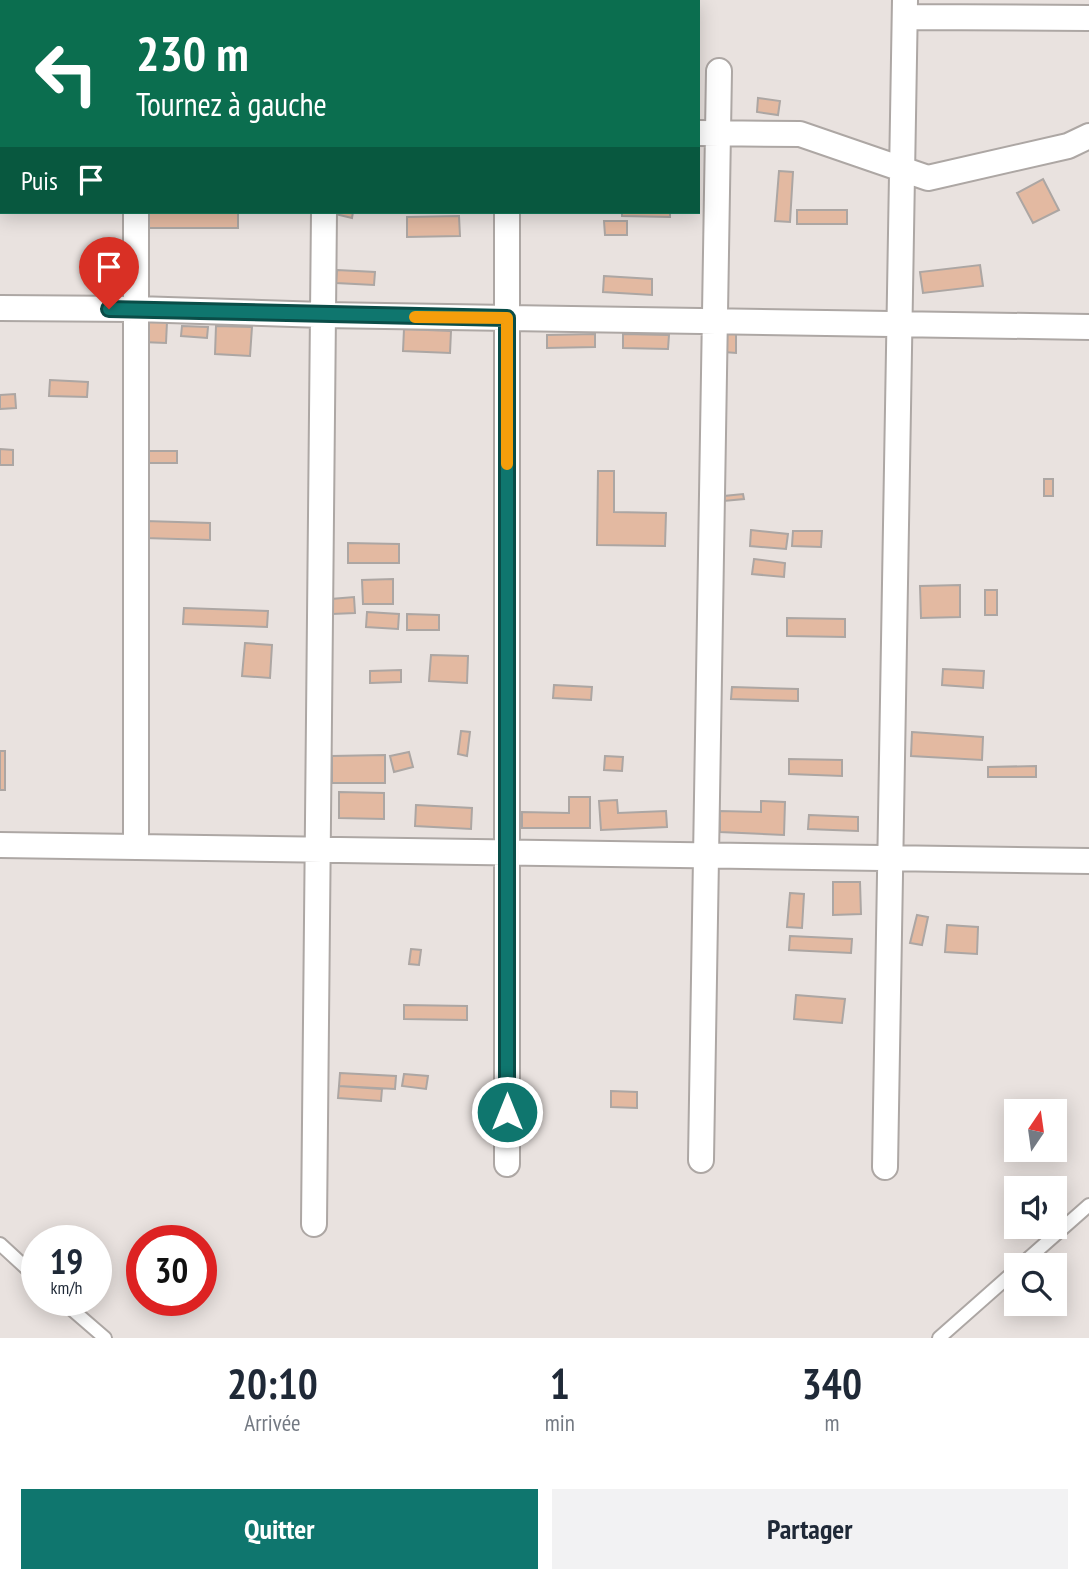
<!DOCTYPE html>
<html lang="fr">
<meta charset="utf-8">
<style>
body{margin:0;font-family:"PT Sans Narrow",sans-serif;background:#f2f2f3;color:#1f2937;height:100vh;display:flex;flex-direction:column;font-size:26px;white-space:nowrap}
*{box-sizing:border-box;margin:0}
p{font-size:23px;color:#747a83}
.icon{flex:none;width:38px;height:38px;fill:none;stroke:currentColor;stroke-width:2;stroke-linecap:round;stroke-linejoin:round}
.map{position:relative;height:1338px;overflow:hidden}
.side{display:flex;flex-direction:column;background:#fff;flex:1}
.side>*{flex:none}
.banner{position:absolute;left:0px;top:0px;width:700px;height:214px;box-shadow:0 4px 18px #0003;background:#0b6e4f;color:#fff;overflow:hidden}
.needle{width:46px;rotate:13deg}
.buttons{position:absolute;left:1004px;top:1099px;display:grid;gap:14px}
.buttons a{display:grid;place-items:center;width:63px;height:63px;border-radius:0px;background:#fff;box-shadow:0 4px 18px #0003;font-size:35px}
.speed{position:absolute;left:21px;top:1225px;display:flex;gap:14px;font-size:35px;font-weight:700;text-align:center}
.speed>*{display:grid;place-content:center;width:91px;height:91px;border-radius:50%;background:#fff;box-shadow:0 4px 18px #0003;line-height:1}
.speed small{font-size:18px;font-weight:400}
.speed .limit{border:10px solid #d22;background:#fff;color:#111}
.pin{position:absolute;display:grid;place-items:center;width:60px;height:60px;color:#fff;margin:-72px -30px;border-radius:50% 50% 50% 0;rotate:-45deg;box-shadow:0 0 7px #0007}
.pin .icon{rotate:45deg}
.me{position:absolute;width:77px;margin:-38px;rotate:0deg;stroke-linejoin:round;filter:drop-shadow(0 0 5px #0008)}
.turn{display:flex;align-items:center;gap:24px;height:147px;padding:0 21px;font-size:32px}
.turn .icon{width:91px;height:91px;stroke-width:2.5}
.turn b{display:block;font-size:49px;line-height:60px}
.then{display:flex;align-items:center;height:66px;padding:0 21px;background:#0003;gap:14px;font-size:26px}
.eta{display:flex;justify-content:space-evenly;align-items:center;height:119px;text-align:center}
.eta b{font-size:42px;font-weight:700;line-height:49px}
.button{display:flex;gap:14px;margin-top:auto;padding:14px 21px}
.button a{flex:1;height:80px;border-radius:0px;background:#0f766e;color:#fff;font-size:28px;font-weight:700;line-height:80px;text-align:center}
.button a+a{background:#f2f2f3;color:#1f2937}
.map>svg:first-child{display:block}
.building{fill:#e3b9a1;stroke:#aca6a3;stroke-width:2}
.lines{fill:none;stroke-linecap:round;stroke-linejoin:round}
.lane-casing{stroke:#ada7a4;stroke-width:16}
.street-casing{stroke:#ada7a4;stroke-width:28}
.lane{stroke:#fff;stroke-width:12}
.street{stroke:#fff;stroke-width:24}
.route-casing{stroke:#0a4d48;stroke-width:18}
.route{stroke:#0f766e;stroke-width:12}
.slow{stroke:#f59e0b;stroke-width:12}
</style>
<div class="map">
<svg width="1089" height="1338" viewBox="0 0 1089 1338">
<rect width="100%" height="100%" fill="#e9e2df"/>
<!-- building -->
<path class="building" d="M603,0H640V2H603Z
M758,98L780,101L778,115L757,112Z
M779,171L793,172L790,222L775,221Z
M1043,179L1059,210L1033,223L1017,193Z
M797,210H847V224H797Z
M149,212H238V228H149Z
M327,212H353L352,218Z
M622,212H670V217L622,216Z
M459,216L460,236L407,237V217Z
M604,221H627V235H605Z
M980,265L983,286L923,293L920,272Z
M337,270L375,272L374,285L336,283Z
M604,276L652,279V295L603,292Z
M143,322H167L166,343L142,342Z
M182,326L208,327L207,338L181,336Z
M216,326L252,327L250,356L215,354Z
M404,329L451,331L450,353L403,351Z
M724,333H736V353L724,352Z
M595,334V347L547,348V335Z
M623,334L669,335L668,349L623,348Z
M50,380L88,382L87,397L49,396Z
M15,394L16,408L0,409V395Z
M0,449L13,450V465H0Z
M142,451H177V463H142Z
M598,471H614V512L666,513L665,546L597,545Z
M1044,479H1053V496H1044Z
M743,494L744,499L724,501V496Z
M145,521L210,523V540L145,538Z
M751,530L788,534L786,549L750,546Z
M793,531H822L821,547L792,546Z
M348,543L399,544V563H348Z
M754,559L785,563L784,577L752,574Z
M393,579V604H363L362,580Z
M960,585V617L921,618L920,586Z
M985,590H997V615H985Z
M354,597L355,613L332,614L331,599Z
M184,608L268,611L267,627L183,624Z
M367,612L399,614L398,629L366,627Z
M407,614L439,615V630H407Z
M787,618L845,619V637L787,636Z
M245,643L272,645L270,678L242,676Z
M431,655L468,656L467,683L429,681Z
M943,669L984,671L983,688L942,685Z
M401,670V682L370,683V671Z
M554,685L592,687L591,700L553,698Z
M732,687L798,689V701L731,699Z
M461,731L470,732L467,756L458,754Z
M912,732L983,737L982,760L911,756Z
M0,751H5V790H0Z
M409,752L413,767L394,772L390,756Z
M385,755V783H332V756Z
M605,756L623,757L622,771L604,770Z
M789,759L842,760V776L789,774Z
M1036,766V777H988V767Z
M339,792L384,793V819L339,818Z
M569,797H590V828H522V812L569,813Z
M617,800L618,813L666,811L667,827L601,830L599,801Z
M761,801L785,802L784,835L720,832V811L761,812Z
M416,805L472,808L471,829L415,826Z
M809,815L858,817V831L808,829Z
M833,882H860L861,914L833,915Z
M790,893L804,894L802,928L787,927Z
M917,915L928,917L922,945L910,943Z
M947,925L978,927L977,954L945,952Z
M790,936L852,939L851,953L789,950Z
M411,949L421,950L419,965L409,964Z
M796,995L845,999L842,1023L794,1019Z
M404,1005L467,1006V1020L404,1019Z
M340,1073L396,1076L395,1089L339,1086Z
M404,1074L428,1076L426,1089L402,1086Z
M339,1086L382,1089L381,1101L338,1098Z
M611,1091L637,1092V1108L611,1107Z"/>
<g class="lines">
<defs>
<path id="lane" d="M0,1244L37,1278
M1021,1265L1089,1205
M61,1300L105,1338
M939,1338L1017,1269"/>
<path id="street" d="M136,2V0
M905,17L1089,18
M698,133L800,134L928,178L1068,146L1089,136
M507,212V1164
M0,308L136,309L323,315L1089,327
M0,845L1089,861
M136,847V212
M701,1160L719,71
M885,1167L905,0
M314,1224L324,212"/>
</defs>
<!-- lane casing -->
<use href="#lane" class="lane-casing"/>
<!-- street casing -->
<use href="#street" class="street-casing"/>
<!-- lane -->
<use href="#lane" class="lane"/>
<!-- street -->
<use href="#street" class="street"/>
</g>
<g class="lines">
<defs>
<path id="route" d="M109,309L507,318V1112"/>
</defs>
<!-- route casing -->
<use href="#route" class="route-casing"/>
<!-- route -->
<use href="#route" class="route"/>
<!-- slow -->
<path class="slow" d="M415,317L507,318V464"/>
</g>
</svg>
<div class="buttons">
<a><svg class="needle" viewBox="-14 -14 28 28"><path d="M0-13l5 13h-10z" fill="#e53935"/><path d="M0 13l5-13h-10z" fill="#747a83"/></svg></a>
<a><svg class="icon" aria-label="sound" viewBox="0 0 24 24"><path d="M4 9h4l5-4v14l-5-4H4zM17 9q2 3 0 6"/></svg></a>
<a><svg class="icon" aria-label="search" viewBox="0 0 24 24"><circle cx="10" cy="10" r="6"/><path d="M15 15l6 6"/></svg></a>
</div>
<div class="speed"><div>19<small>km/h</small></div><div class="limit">30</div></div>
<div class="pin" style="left:109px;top:309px;background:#d93025"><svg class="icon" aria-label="arrive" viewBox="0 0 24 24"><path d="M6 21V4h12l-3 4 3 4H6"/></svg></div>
<svg class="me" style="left:507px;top:1112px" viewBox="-20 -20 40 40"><circle r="17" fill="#0f766e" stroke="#fff" stroke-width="3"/><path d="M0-11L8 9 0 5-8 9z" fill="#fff"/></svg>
<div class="banner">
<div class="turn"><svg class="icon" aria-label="left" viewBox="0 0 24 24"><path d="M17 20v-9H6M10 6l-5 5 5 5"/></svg><div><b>230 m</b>Tournez à gauche</div></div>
<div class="then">Puis<svg class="icon" aria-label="arrive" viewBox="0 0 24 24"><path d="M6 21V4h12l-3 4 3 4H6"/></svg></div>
</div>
</div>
<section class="side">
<div class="eta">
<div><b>20:10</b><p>Arrivée</p></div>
<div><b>1</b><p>min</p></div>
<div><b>340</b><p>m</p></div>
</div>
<div class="button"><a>Quitter</a><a>Partager</a></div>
</section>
